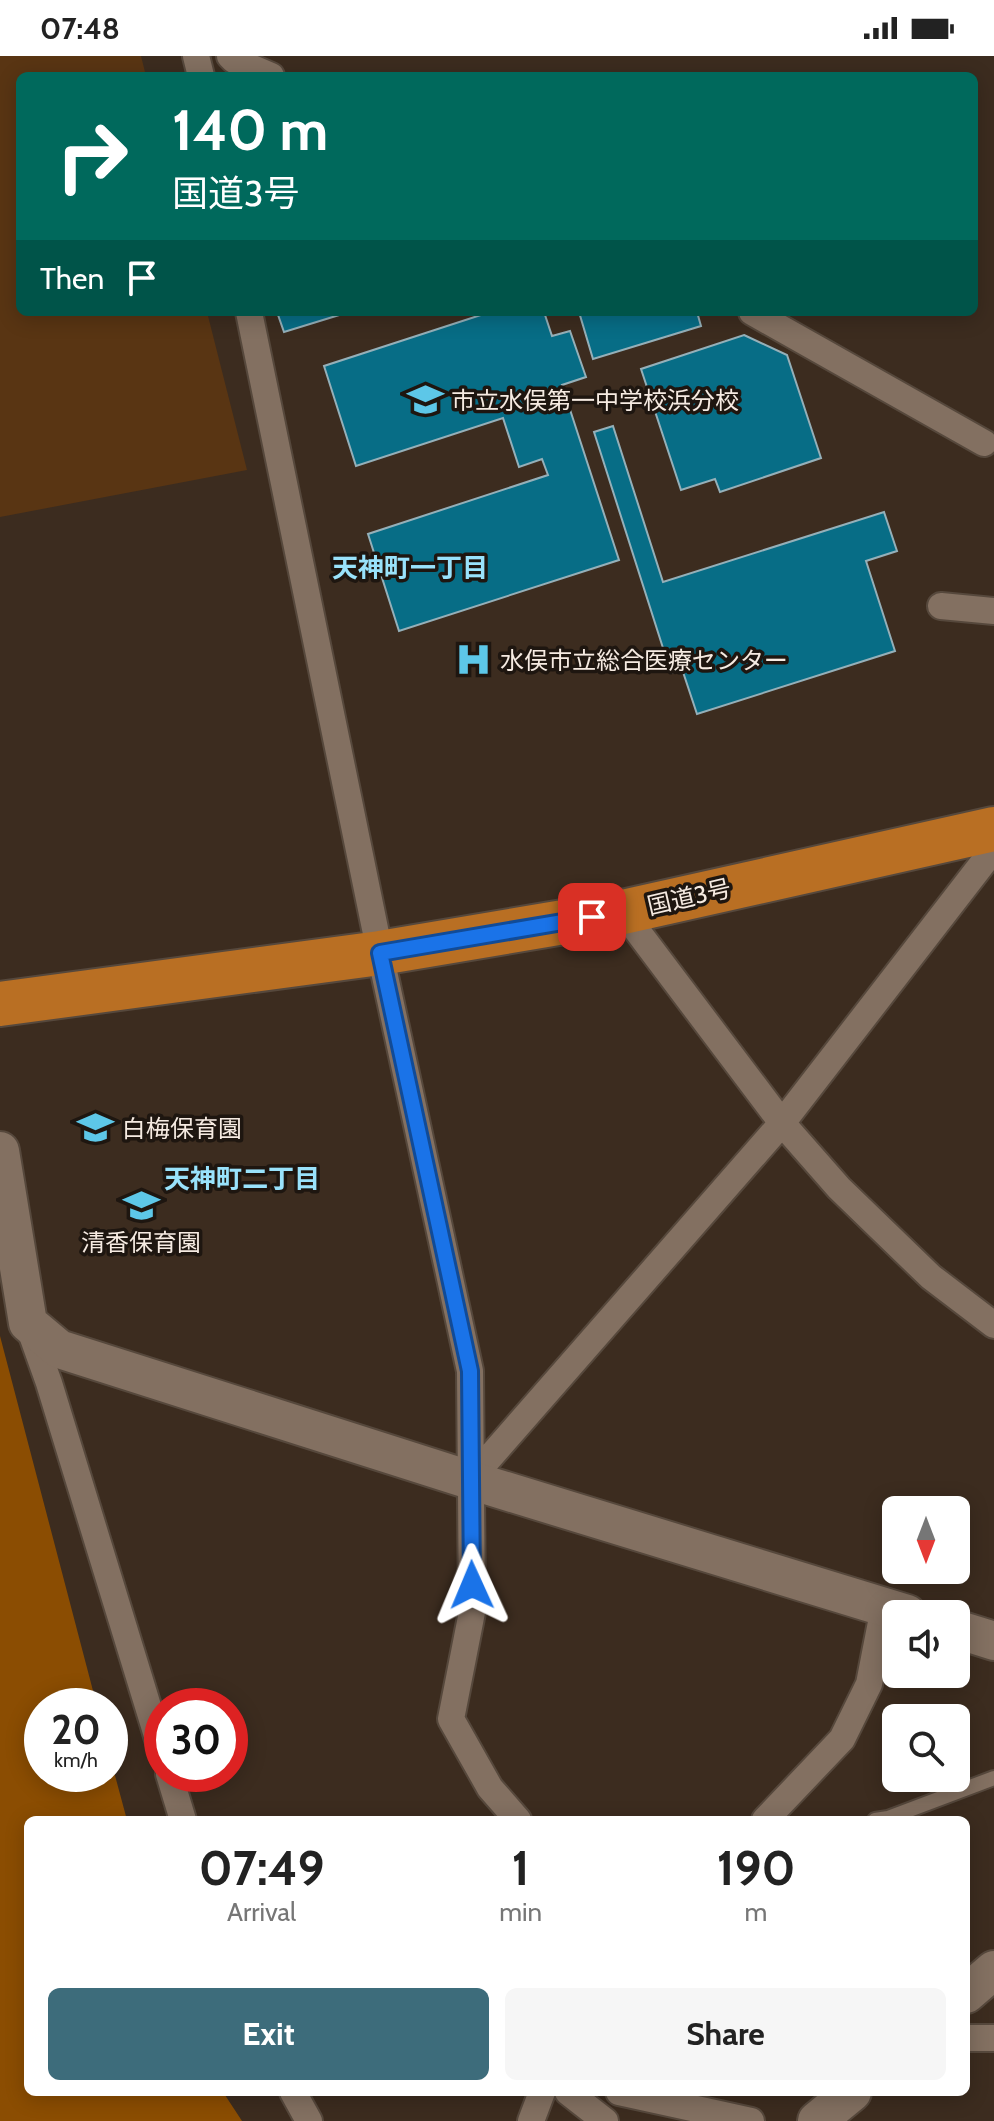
<!DOCTYPE html>
<meta charset="utf-8">
<style>
body{margin:0;font-family:Cabin,"Noto Sans JP",sans-serif;background:#f6f6f6;color:#222;height:100vh;display:flex;flex-direction:column;font-size:30px;white-space:nowrap}
*{box-sizing:border-box;margin:0}
p{font-size:26px;color:#767676}
.icon{flex:none;width:44px;height:44px;fill:none;stroke:currentColor;stroke-width:2;stroke-linecap:round;stroke-linejoin:round}
.map{position:relative;flex:1;overflow:hidden}
.details{position:absolute;left:24px;top:1760px;width:946px;height:280px;display:flex;flex-direction:column;background:#fff;border-radius:12px;box-shadow:0 4px 20px #0003}
.details>*{flex:none}
.hud{position:absolute;left:16px;top:16px;width:962px;height:244px;border-radius:12px;box-shadow:0 4px 20px #0003;background:#00695c;color:#fff;overflow:hidden}
.needle{width:52px;rotate:180deg}
.controls{position:absolute;left:882px;top:1440px;display:grid;gap:16px}
.controls a{display:grid;place-items:center;width:88px;height:88px;border-radius:12px;background:#fff;box-shadow:0 4px 20px #0003;font-size:40px}
.speed{position:absolute;left:24px;top:1632px;display:flex;gap:16px;font-size:40px;font-weight:700;text-align:center}
.speed>*{display:grid;place-content:center;width:104px;height:104px;border-radius:50%;background:#fff;box-shadow:0 4px 20px #0003;line-height:1}
.speed small{font-size:20px;font-weight:400}
.speed .limit{border:12px solid #d22;background:#fff;color:#111}
.pin{position:absolute;display:grid;place-items:center;width:68px;height:68px;color:#fff;margin:-34px;border-radius:16px;box-shadow:0 4px 12px #0006}
.me{position:absolute;width:88px;margin:-44px;rotate:359deg;stroke-linejoin:round;filter:drop-shadow(0 0 6px #0008)}
.turn{display:flex;align-items:center;gap:28px;height:168px;padding:0 24px;font-size:36px}
.turn .icon{width:104px;height:104px;stroke-width:2.5}
.turn b{display:block;font-size:56px;line-height:68px}
.then{display:flex;align-items:center;height:76px;padding:0 24px;background:#0003;gap:16px;font-size:30px}
.eta{display:flex;justify-content:space-evenly;align-items:center;height:136px;text-align:center}
.eta b{font-size:48px;font-weight:700;line-height:56px}
.action{display:flex;gap:16px;margin-top:auto;padding:16px 24px}
.action a{flex:1;height:92px;border-radius:12px;background:#3d6c7b;color:#fff;font-size:32px;font-weight:700;line-height:92px;text-align:center}
.action a+a{background:#f6f6f6;color:#222}
.status{display:flex;justify-content:space-between;align-items:center;height:56px;padding:0 40px;background:#fff;direction:ltr}
.status svg{height:22px;fill:currentColor}
.map>svg:first-child{display:block}
.green{fill:#593513}
.water{fill:#8b4d02}
.building{fill:#076d86;stroke:#95b0b9;stroke-width:2}
.lines{fill:none;stroke-linecap:round;stroke-linejoin:round}
.lane-casing{stroke:#56483c;stroke-width:18}
.street-casing{stroke:#56483c;stroke-width:30}
.secondary-casing{stroke:#56483c;stroke-width:42}
.highway-casing{stroke:#56483c;stroke-width:48}
.lane{stroke:#837061;stroke-width:14}
.street{stroke:#837061;stroke-width:26}
.secondary{stroke:#837061;stroke-width:38}
.highway{stroke:#b96f23;stroke-width:44}
.route-casing{stroke:#114b97;stroke-width:20}
.route{stroke:#1a73e8;stroke-width:14}
.labels{text-anchor:middle;dominant-baseline:central;stroke-width:7;stroke-linejoin:round;paint-order:stroke}
.poi-label{font-size:24px;fill:#f6ebe2;stroke:#1e1610;text-anchor:start}
.street-label{font-size:24px;fill:#f6ebe2;stroke:#1e1610}
.neighbourhood-label{font-size:26px;font-weight:bold;fill:#99e2fb;stroke:#1e1610}
</style>
<div class="status"><b>07:48</b><svg viewBox="0 0 49 12"><path d="M0 12V9h3v3zM5 12V6h3v6zM10 12V3h3v9zM15 12V0h3v12zM26 1h20v11H26zM47 4h2v5h-2z"/></svg></div>
<div class="map">
<svg width="994" height="2065" viewBox="0 0 994 2065">
<rect width="100%" height="100%" fill="#3c2c1f"/>
<!-- green -->
<path class="green" d="M0,0H141L146,20H20V256H207L247,414L0,461Z"/>
<!-- water -->
<path class="water" d="M0,1280L97,1650H42V1718H110V1701L127,1764H28V2036H223L242,2065H0Z"/>
<!-- building -->
<path class="building" d="M277,256H349L284,276Z
M490,256H544L552,280L570,275L586,321L562,329L619,504L399,575L368,478L548,419L542,403L519,411L503,362L356,410L324,310Z
M579,256H697L701,270L593,303Z
M744,279L787,299L821,402L720,436L715,423L681,434L641,313Z
M613,370L663,526L884,456L897,495L866,505L895,595L697,658L682,613L671,617L594,376Z"/>
<g class="lines">
<defs>
<path id="lane" d="M875,1764L888,1762L994,1722"/>
<path id="street" d="M196,0L201,20
M230,0L234,4L271,20
M249,256L380,897L470,1315L472,1556L451,1663L490,1732L518,1764
M752,256L984,387
M941,550L994,555
M623,856L782,1067L839,1132L931,1221L994,1269
M28,1268L49,1327L162,1696
M470,1424L782,1067L993,794
M169,1718L183,1764
M765,1764L842,1683L869,1628L884,1551
M966,1982H994
M293,2036L309,2065
M568,2036L605,2065
M619,2036L751,2065
M531,2065L542,2036"/>
<path id="secondary" d="M0,1095L28,1267L59,1293L470,1424L907,1558
M956,1573L994,1585
M966,1938L994,1914
M817,2065L852,2036"/>
<path id="highway" d="M0,948L380,897L623,856L994,773"/>
</defs>
<!-- lane casing -->
<use href="#lane" class="lane-casing"/>
<!-- street casing -->
<use href="#street" class="street-casing"/>
<!-- secondary casing -->
<use href="#secondary" class="secondary-casing"/>
<!-- highway casing -->
<use href="#highway" class="highway-casing"/>
<!-- lane -->
<use href="#lane" class="lane"/>
<!-- street -->
<use href="#street" class="street"/>
<!-- secondary -->
<use href="#secondary" class="secondary"/>
<!-- highway -->
<use href="#highway" class="highway"/>
</g>
<g class="lines">
<defs>
<path id="route" d="M472,1529L470,1315L380,897L592,861"/>
</defs>
<!-- route casing -->
<use href="#route" class="route-casing"/>
<!-- route -->
<use href="#route" class="route"/>
</g>
<!-- icons -->
<defs>
<symbol id="school-bare" viewBox="-9 -9 18 18"><path d="M0-5L7-2L0 1L-7-2ZM-4 1L0 2.5L4 1V4Q0 6-4 4Z" fill="#5dc7e8" stroke="#1e1610" stroke-width="2.5" paint-order="stroke"/></symbol>
<symbol id="hospital-bare" viewBox="-9 -9 18 18"><path d="M-5-5h3v3.5h4V-5h3V5h-3V1.5h-4V5h-3Z" fill="#5dc7e8" stroke="#1e1610" stroke-width="2.5" paint-order="stroke"/></symbol>
</defs>
<g fill-rule="evenodd">
<use href="#school-bare" x="400" y="318" width="51" height="51"/>
<use href="#hospital-bare" x="448" y="578" width="51" height="51"/>
<use href="#school-bare" x="70" y="1046" width="51" height="51"/>
<use href="#school-bare" x="116" y="1124" width="51" height="51"/>
</g>
<g class="labels">
<!-- poi labels -->
<g class="poi-label">
<text x="451" y="344">市立水俣第一中学校浜分校</text>
<text x="500" y="604">水俣市立総合医療センター</text>
<text x="122" y="1072">白梅保育園</text>
<text x="141" y="1186" text-anchor="middle">清香保育園</text>
</g>
<!-- street labels -->
<g class="street-label">
<text transform="translate(689 841) rotate(-13)">国道3号</text>
</g>
<!-- neighbourhood labels -->
<g class="neighbourhood-label">
<text x="410" y="512">天神町一丁目</text>
<text x="242" y="1123">天神町二丁目</text>
</g>
</g>
</svg>
<div class="controls">
<a><svg class="needle" viewBox="-14 -14 28 28"><path d="M0-13l5 13h-10z" fill="#e53935"/><path d="M0 13l5-13h-10z" fill="#767676"/></svg></a>
<a><svg class="icon" aria-label="sound" viewBox="0 0 24 24"><path d="M4 9h4l5-4v14l-5-4H4zM17 9q2 3 0 6"/></svg></a>
<a><svg class="icon" aria-label="search" viewBox="0 0 24 24"><circle cx="10" cy="10" r="6"/><path d="M15 15l6 6"/></svg></a>
</div>
<div class="speed"><div>20<small>km/h</small></div><div class="limit">30</div></div>
<div class="pin" style="left:592px;top:861px;background:#d93025"><svg class="icon" aria-label="arrive" viewBox="0 0 24 24"><path d="M6 21V4h12l-3 4 3 4H6"/></svg></div>
<svg class="me" style="left:472px;top:1529px" viewBox="-20 -20 40 40"><path d="M0-17L14 15 0 8-14 15z" fill="#1a73e8" stroke="#fff" stroke-width="4"/></svg>
<div class="hud">
<div class="turn"><svg class="icon" aria-label="right" viewBox="0 0 24 24"><path d="M7 20v-9h11M14 6l5 5-5 5"/></svg><div><b>140 m</b>国道3号</div></div>
<div class="then">Then<svg class="icon" aria-label="arrive" viewBox="0 0 24 24"><path d="M6 21V4h12l-3 4 3 4H6"/></svg></div>
</div>
<section class="details">
<div class="eta">
<div><b>07:49</b><p>Arrival</p></div>
<div><b>1</b><p>min</p></div>
<div><b>190</b><p>m</p></div>
</div>
<div class="action"><a>Exit</a><a>Share</a></div>
</section>
</div>
